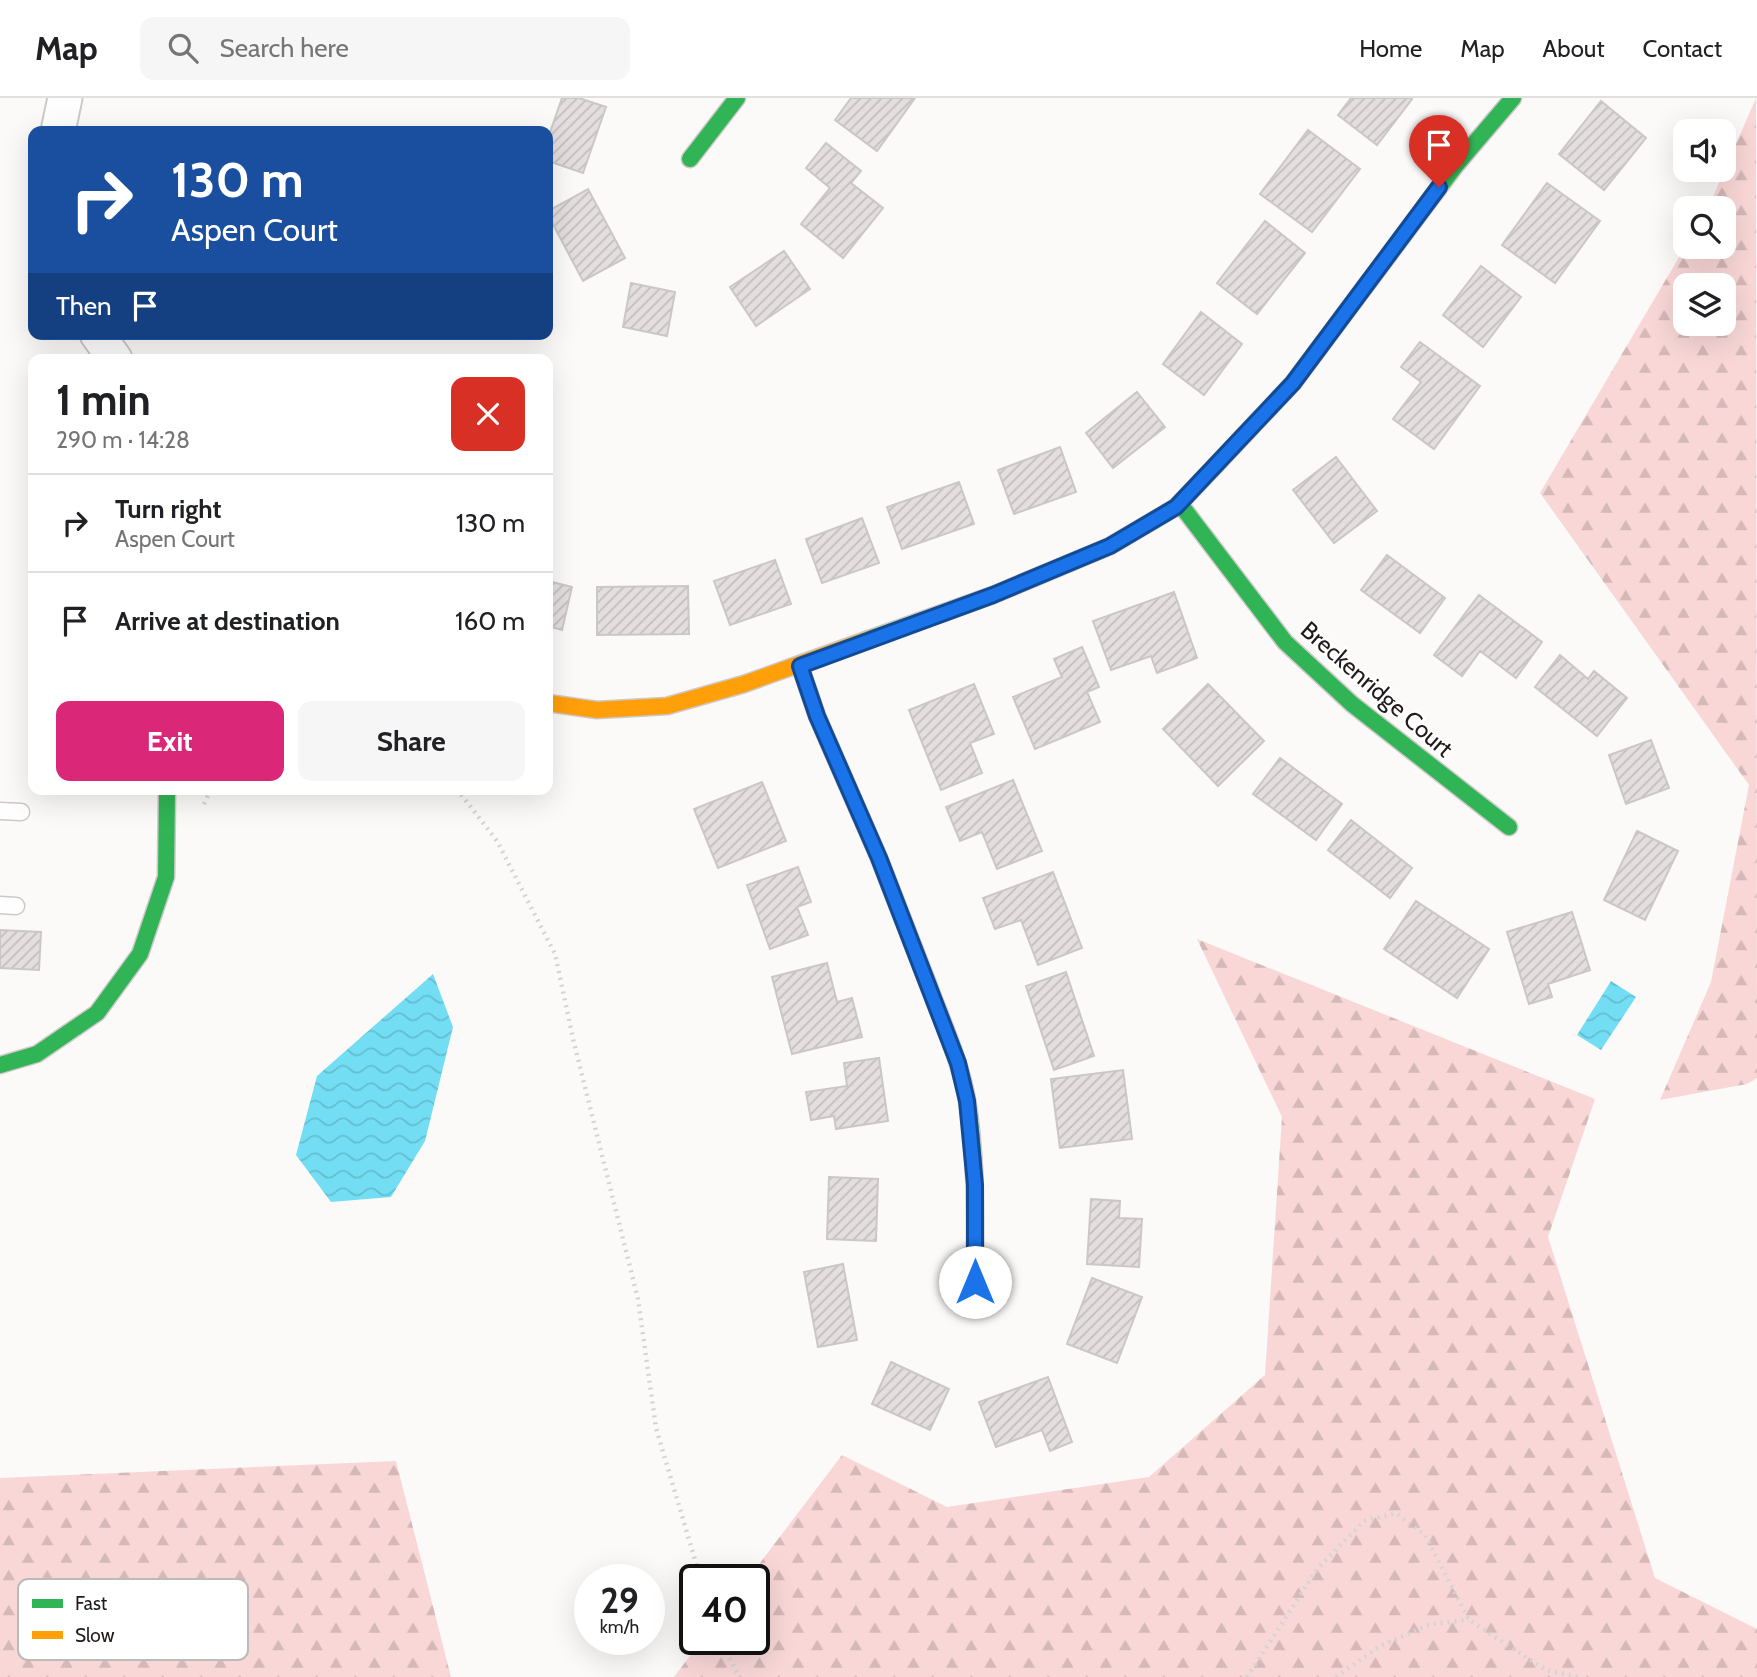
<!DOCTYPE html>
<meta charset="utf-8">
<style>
body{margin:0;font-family:Cabin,sans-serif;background:#f6f6f6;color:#202124;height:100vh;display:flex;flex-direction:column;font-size:26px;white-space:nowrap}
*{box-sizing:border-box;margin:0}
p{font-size:23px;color:#757577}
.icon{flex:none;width:38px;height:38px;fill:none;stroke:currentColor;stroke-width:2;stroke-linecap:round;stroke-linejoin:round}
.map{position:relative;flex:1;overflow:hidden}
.drawer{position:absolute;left:28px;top:256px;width:525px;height:441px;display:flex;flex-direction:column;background:#fff;border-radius:14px;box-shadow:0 7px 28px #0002}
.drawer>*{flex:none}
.guide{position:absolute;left:28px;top:28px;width:525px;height:214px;border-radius:14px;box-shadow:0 7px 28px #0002;background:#1a4fa0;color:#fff;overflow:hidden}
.buttons{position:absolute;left:1673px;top:21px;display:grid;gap:14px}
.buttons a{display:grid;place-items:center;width:63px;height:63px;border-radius:14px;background:#fff;box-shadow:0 7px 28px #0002;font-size:35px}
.speed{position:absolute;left:574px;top:1466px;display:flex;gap:14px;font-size:35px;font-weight:700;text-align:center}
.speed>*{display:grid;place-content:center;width:91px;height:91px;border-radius:50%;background:#fff;box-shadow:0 7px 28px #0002;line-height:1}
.speed small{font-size:18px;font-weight:400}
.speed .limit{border:4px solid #111;border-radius:10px;background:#fff;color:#111}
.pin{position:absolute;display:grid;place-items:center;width:60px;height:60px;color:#fff;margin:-72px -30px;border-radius:50% 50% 50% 0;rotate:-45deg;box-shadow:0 0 7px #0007}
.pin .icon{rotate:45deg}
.me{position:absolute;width:77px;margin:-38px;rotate:0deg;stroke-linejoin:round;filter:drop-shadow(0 0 5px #0008)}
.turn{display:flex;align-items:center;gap:24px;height:147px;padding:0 28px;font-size:32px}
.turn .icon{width:91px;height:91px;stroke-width:2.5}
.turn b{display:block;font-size:49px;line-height:60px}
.then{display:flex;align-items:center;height:66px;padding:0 28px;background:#0003;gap:14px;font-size:26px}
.round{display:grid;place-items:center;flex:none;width:74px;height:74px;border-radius:14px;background:#f6f6f6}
.summary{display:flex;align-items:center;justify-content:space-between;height:119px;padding:0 28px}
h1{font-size:42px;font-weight:700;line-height:52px}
.cta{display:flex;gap:14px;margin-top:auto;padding:14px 28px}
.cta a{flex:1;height:80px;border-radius:14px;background:#db2777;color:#fff;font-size:28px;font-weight:700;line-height:80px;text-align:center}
.cta a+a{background:#f6f6f6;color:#202124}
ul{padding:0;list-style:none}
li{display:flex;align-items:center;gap:21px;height:98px;padding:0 28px;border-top:2px solid #e0e0e0}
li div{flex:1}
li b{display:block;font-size:26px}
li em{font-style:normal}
header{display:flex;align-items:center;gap:42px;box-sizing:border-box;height:98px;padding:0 35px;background:#fff;border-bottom:2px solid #e0e0e0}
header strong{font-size:33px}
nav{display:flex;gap:38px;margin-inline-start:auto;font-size:24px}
.search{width:490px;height:63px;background:#f6f6f6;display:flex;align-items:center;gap:18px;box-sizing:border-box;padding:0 24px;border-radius:14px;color:#757577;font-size:26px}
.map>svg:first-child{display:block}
.forest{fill:url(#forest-firs);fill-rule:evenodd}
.water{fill:url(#water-waves)}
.building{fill:url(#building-hatch);stroke:#ccc7c7;stroke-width:2}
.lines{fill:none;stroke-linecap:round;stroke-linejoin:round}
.lane-casing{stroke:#cec8c8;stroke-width:19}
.street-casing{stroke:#cec8c8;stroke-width:37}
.fast-casing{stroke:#cec8c8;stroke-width:19}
.slow-casing{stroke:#cec8c8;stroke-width:19}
.path{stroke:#d5d4d4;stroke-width:4.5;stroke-dasharray:2 5;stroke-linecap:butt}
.lane{stroke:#fffefe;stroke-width:16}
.street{stroke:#fffefe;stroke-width:33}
.fast{stroke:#30b455;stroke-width:16}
.slow{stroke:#ff9f0a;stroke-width:16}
.route-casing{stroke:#114b97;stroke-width:18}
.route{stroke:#1a73e8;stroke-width:12}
.labels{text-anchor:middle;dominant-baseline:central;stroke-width:5;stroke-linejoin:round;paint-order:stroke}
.street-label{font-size:24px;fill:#221a1a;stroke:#fff}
.key{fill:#fff;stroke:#bdbaba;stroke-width:2}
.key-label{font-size:19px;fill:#221a1a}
</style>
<header>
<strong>Map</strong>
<div class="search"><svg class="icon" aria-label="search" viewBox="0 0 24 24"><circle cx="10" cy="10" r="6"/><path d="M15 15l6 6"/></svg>Search here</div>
<nav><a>Home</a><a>Map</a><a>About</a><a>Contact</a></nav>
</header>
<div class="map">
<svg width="1757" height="1579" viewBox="0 0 1757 1579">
<defs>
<pattern id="forest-firs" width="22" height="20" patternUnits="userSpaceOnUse" patternTransform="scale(1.75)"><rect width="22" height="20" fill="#f9d7d7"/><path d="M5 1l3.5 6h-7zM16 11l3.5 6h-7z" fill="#d5b8b8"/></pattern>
<pattern id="water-waves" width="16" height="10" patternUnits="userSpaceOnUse" patternTransform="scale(1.75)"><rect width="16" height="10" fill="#73def3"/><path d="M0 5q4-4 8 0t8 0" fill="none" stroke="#63bed0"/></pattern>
<pattern id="building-hatch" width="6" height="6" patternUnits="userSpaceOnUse" patternTransform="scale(1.75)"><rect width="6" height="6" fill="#e4dede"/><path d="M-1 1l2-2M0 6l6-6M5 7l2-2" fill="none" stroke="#c3bebe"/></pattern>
</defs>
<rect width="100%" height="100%" fill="#fcf9f9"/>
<!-- forest -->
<path class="forest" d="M1756,0L1757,980L1747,986L1660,1002L1711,884L1749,687L1540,395L1685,149H1724V110H1708ZM1685,187H1724V226H1685Z
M1197,841L1595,1001L1548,1139L1655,1480L1757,1531V1579H674L702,1542H754V1482H747L842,1357L947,1409L1149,1379L1265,1277L1282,1019Z
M396,1363L451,1579H0V1380Z"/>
<!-- water -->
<path class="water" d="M433,876L453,929L425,1043L391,1099L331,1104L296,1057L317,978Z
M1611,883L1636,899L1601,952L1577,937Z"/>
<!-- building -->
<path class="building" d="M562,0H579L606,9L583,75L548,63V40Z
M851,0H915L877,53L835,22Z
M1351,0H1411L1412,1L1377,47L1338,17Z
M1601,3L1646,40L1604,92L1559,56Z
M1308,32L1360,71L1312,134L1260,96Z
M826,45L861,73L851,85L883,110L843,160L801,126L830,90L806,70Z
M1547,85L1600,123L1555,185L1502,147Z
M588,91L625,160L583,183L548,117V113Z
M1265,123L1305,155L1257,216L1217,185Z
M784,153L810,191L756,228L730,189Z
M1481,168L1521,199L1483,249L1443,217Z
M631,185L675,194L667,238L623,229Z
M1201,214L1242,246L1204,297L1163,266Z
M1420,244L1480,288L1434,351L1393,321L1421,284L1401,269Z
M1137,294L1165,329L1113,370L1086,335Z
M1060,349L1076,394L1014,416L998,372Z
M1336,359L1377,413L1334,445L1293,392Z
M959,384L974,426L902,451L887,409Z
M862,420L879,465L822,485L806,441Z
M1387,457L1445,500L1420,535L1361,492Z
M775,462L791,506L730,527L714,483Z
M548,483L572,489L562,532L548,528Z
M688,488L689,536L597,537V489Z
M1174,494L1197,560L1157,575L1151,558L1111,572L1093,523Z
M1479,497L1542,544L1516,580L1480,553L1462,578L1434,557Z
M1082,549L1099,589L1087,594L1100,624L1035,651L1013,599L1062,579L1054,561Z
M1560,557L1588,581L1594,573L1627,600L1597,638L1535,589Z
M974,586L994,636L970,645L982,675L941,692L909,612Z
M1208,586L1264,643L1218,688L1163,631Z
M1651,642L1669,690L1626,706L1609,657Z
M1280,660L1342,706L1316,742L1253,696Z
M1013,682L1042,753L997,771L982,734L960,743L946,709Z
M762,684L786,743L718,770L694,711Z
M1351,722L1412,770L1390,800L1328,752Z
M1637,733L1678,753L1645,822L1604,802Z
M798,769L811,804L797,809L808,837L770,851L747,787Z
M1053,774L1082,850L1038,867L1021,822L995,831L983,800Z
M1416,803L1489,851L1457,900L1384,851Z
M1572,814L1590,872L1548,886L1552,899L1529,906L1507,834Z
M0,832L41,834L39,872L0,870Z
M827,865L837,904L852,900L862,939L792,956L772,879Z
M1066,874L1094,958L1054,972L1026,888Z
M879,960L888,1023L836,1031L834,1018L811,1022L806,994L847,988L844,965Z
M1123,972L1132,1041L1060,1050L1051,981Z
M829,1079L878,1081L876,1143L827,1141Z
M1091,1101L1120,1103L1119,1120L1142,1121L1139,1169L1087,1166Z
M843,1166L857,1242L818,1249L804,1174Z
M1092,1180L1142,1199L1117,1265L1067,1246Z
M891,1264L949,1291L930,1332L872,1306Z
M1048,1279L1072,1344L1050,1353L1042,1332L996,1349L979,1304Z"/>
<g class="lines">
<defs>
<path id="lane" d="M0,713L21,714
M0,807L16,808"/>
<path id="street" d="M58,33L65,0
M97,236L115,261"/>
<path id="fast" d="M690,61L737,0
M1414,123L1456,67L1513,0
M1180,406L1285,544L1352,606L1509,729
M869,541L993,497L1110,448L1176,409L1216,367
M928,886C942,924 960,962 967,1002C977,1062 975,1124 975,1184
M0,967L37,956L97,915L140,856L166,779L167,691"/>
<path id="slow" d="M1216,367L1293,285L1414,123
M800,568L817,618L879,760L928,886
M548,605L597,612L667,608L744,586L869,541"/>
</defs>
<!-- lane casing -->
<use href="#lane" class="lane-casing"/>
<!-- street casing -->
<use href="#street" class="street-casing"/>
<!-- fast casing -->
<use href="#fast" class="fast-casing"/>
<!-- slow casing -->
<use href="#slow" class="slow-casing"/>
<!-- path -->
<path class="path" d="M457,691L497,743L555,856L574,945L638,1201L656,1330L701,1482
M204,706L211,691
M719,1542L740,1579
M1247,1579L1318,1470L1364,1423L1396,1415L1425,1437L1469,1522L1546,1572L1579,1579
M1336,1579L1380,1548L1431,1526L1469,1522"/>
<!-- lane -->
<use href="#lane" class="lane"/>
<!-- street -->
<use href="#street" class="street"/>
<!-- fast -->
<use href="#fast" class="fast"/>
<!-- slow -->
<use href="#slow" class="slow"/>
</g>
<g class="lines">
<defs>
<path id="route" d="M975,1184V1087L967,1003L958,965L879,760L817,618L800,568L993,497L1110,448L1176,409L1293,285L1439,89"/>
</defs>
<!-- route casing -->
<use href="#route" class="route-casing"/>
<!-- route -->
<use href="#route" class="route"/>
</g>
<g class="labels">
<!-- street labels -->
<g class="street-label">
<text transform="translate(1377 591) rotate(41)">Breckenridge Court</text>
</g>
</g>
<!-- legend -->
<rect x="18" y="1481" width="230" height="81" rx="10" class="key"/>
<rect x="32" y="1501" width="31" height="9" fill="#30b455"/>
<rect x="32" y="1533" width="31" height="8" fill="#ff9f0a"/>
<g class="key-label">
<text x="75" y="1512">Fast</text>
<text x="75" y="1544">Slow</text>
</g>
</svg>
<div class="buttons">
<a><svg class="icon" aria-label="sound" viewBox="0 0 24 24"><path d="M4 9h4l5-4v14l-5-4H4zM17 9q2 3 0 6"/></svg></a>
<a><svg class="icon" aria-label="search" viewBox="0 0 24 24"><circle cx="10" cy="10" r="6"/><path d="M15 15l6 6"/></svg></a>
<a><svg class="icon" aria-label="layers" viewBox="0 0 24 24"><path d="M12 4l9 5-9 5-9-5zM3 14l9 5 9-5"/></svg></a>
</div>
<div class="speed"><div>29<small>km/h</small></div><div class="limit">40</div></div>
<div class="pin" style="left:1439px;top:89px;background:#d93025"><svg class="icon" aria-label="arrive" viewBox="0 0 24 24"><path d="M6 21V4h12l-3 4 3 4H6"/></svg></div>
<svg class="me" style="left:975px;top:1184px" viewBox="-20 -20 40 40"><circle r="19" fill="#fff"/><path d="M0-13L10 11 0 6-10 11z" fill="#1a73e8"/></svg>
<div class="guide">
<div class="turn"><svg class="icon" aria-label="right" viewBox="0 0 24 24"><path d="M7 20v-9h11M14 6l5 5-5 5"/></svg><div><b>130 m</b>Aspen Court</div></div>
<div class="then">Then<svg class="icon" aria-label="arrive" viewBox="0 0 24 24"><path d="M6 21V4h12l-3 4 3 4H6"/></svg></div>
</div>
<section class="drawer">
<div class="summary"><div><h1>1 min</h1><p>290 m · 14:28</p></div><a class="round" style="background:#d93025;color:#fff"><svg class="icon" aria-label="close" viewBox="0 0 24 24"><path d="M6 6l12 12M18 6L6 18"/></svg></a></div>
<ul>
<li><svg class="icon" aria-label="right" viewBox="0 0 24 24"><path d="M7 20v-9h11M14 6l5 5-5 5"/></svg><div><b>Turn right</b><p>Aspen Court</p></div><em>130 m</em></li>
<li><svg class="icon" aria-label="arrive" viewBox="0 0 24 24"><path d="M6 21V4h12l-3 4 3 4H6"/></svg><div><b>Arrive at destination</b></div><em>160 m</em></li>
</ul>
<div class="cta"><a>Exit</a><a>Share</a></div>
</section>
</div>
